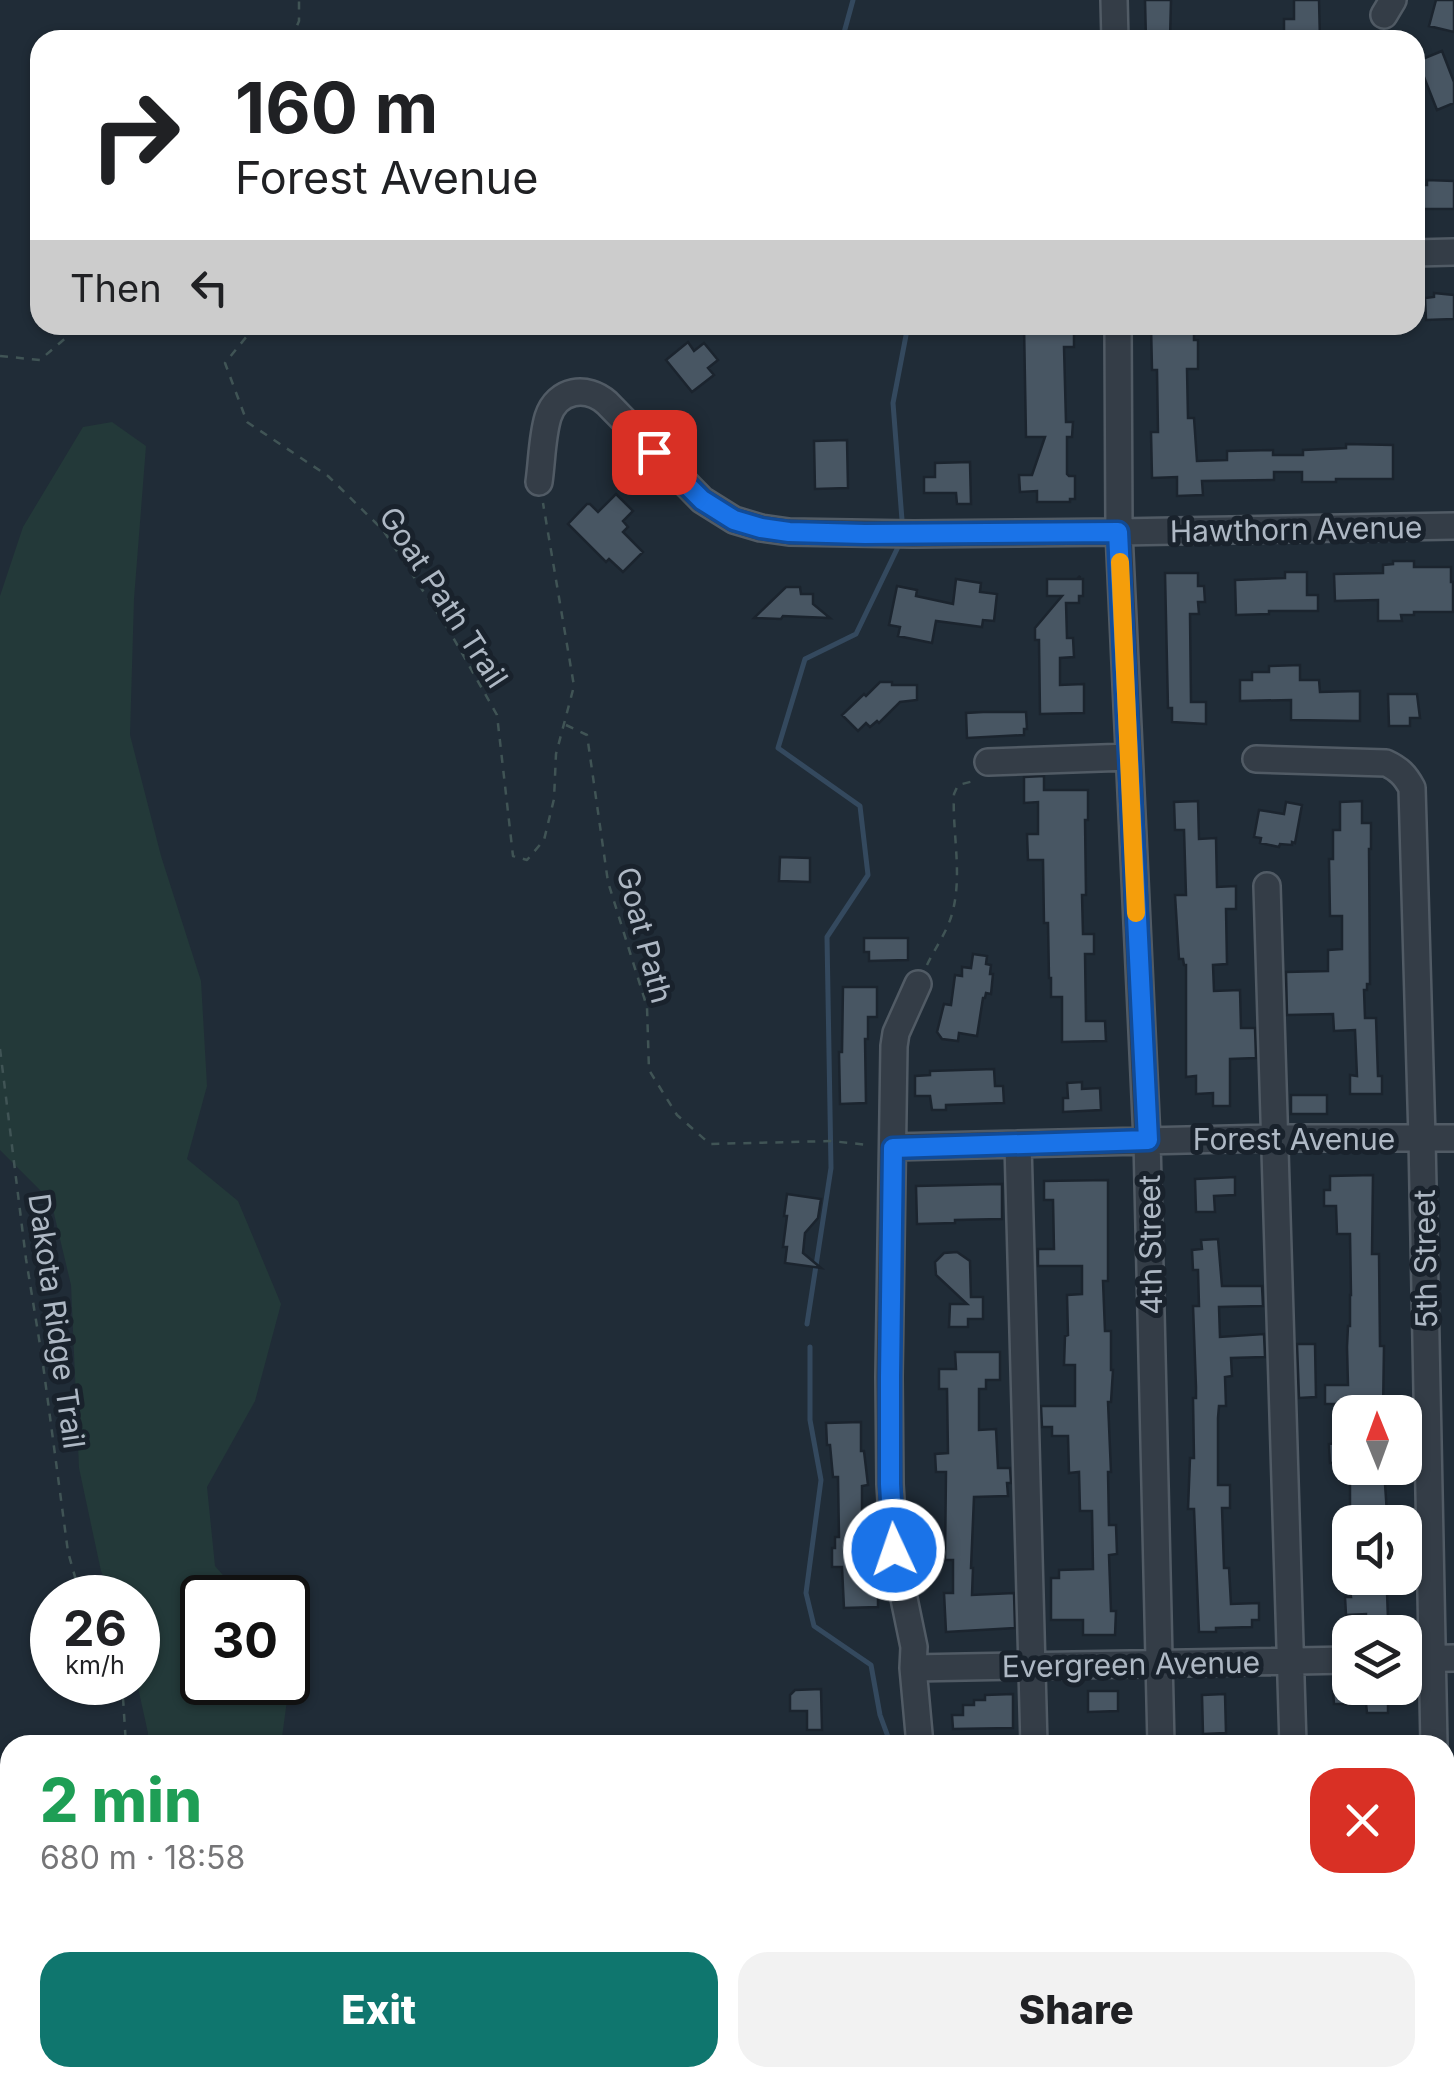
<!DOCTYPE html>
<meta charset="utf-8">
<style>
body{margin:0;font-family:Inter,sans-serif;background:#f2f2f2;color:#202124;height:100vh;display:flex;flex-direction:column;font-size:38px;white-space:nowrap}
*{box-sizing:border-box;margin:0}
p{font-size:32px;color:#757577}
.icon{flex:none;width:55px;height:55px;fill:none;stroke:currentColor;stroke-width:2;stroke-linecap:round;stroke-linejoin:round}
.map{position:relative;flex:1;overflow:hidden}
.drawer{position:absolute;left:0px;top:1735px;width:1455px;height:352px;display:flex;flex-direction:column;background:#fff;border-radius:30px 30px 0 0;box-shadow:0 2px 8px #0004}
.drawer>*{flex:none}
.hud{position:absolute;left:30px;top:30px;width:1395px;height:305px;border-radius:30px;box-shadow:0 2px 8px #0004;background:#fff;color:#202124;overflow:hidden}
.needle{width:65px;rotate:359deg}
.tools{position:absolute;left:1332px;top:1395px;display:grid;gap:20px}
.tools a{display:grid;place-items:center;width:90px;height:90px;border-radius:20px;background:#fff;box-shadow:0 2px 8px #0004;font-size:50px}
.speed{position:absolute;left:30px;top:1575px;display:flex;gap:20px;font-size:50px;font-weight:700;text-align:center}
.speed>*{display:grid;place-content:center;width:130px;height:130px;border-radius:50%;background:#fff;box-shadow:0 2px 8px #0004;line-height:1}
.speed small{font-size:25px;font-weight:400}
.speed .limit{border:5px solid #111;border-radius:15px;background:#fff;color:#111}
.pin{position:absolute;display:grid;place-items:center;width:85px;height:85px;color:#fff;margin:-42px;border-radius:20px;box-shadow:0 5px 15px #0006}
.me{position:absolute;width:110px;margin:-55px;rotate:357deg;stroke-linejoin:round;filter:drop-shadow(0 0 8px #0008)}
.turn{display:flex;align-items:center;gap:35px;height:210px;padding:0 40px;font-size:45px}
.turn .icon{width:130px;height:130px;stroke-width:2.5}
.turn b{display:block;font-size:70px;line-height:85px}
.then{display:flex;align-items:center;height:95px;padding:0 40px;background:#0003;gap:20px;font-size:38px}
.round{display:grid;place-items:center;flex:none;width:105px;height:105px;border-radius:30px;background:#f2f2f2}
.headline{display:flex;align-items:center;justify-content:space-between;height:170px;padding:0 40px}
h1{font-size:60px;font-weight:800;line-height:75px;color:#1e9e55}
.primary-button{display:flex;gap:20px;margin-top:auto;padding:20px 40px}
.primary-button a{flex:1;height:115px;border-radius:30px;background:#0f766e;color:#fff;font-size:40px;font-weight:800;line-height:115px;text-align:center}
.primary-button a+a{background:#f2f2f2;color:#202124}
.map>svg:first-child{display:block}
.green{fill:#233939}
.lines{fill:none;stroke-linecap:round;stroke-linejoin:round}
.stream{stroke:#34495e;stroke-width:5}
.building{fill:#485663;stroke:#1b242e;stroke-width:2.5}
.minor-casing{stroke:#515b65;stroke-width:30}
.path{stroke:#405455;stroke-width:2.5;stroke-dasharray:8 8;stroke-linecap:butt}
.minor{stroke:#343d47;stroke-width:25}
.route-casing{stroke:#114b97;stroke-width:25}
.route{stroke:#1a73e8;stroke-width:18}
.slow{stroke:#f59e0b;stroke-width:18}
.labels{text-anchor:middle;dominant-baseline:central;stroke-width:10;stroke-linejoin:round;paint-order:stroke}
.street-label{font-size:30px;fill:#aeb8c4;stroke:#19222c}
</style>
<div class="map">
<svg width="1454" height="2087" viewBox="0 0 1454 2087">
<rect width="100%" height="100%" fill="#202c37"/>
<!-- green -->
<path class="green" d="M112,422L146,446L134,599L130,735L161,856L201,981L207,1086L187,1159L238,1201L281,1304L255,1401L207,1487L215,1566L242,1597L202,1598V1682H288V1664L291,1670L281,1745H147L148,1733L137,1683L138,1598L112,1597L101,1571L79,1468L71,1285L51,1201L0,1150V596L23,527L83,427Z
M135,2078H296L292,2087H135Z"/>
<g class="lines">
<!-- stream -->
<path class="stream" d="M842,40L853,0
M902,520L893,403L908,325
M807,1324L831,1168L827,937L868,875L860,806L778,748L805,659L856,634L899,545
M810,1347V1420L821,1480L806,1593L814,1626L871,1665L880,1715L891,1745
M795,2087L797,2078"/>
</g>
<!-- building -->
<path class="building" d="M1145,0H1171L1170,40H1146Z
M1294,0H1319L1320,40L1284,39V19H1294Z
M1436,0H1454V32L1429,26Z
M1442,51L1454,82V103L1437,110L1424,77L1415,80V62Z
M1427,180L1454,181V209H1415V185H1427Z
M1434,293L1454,295V319L1426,320L1425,298L1434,297Z
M1024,325H1074V347H1064L1066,422H1073L1072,437H1067V474L1069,476H1075V499H1070V502H1037V491L1020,492L1019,475H1032L1045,437H1026Z
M1151,325H1194V340H1198V369H1187L1188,418H1194L1197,461L1227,460V451L1273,450V455H1303V450L1346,448V444L1393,445V479H1336V482H1302V472H1274V480L1202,481L1203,495L1177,496V477L1152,478L1151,432H1158L1157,370H1152Z
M688,342L694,351L704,343L718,360L708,368L714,375L692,392L666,360Z
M847,440L848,488L815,489L814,441Z
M970,462L971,504H957L956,493H924V477H935V463Z
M616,494L633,511L623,521L628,527L623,532L643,552L623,572L609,559L606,562L568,524L587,504H590L598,512Z
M1393,561H1414V567H1451V582H1453V612H1414V615H1401L1402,621H1378V600L1335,601L1334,574L1383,573V565L1393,564Z
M1285,572H1307V595H1318V611H1269V614L1236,615L1235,580L1285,578Z
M1165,573H1198V586H1204L1205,602H1198L1199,614H1190L1191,702H1206V724L1172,722V708H1168Z
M1080,576L1079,579H1083V596H1079V603H1066L1067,638H1073L1074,657L1060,658V685L1084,684V713L1040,714L1039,640H1035V628L1062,596H1047V579H1077Z
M956,579L981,583L980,592L997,594L994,621L983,620L982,627L936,621L932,643L898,636L900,627L889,625L897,586L917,590L916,596L953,604Z
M786,587H800L801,594H813V604L830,618L783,616L781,619L754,618Z
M1300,665V680H1319L1320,692L1360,691V721L1291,720V700L1240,701V680H1252V672H1269V666Z
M880,682H892V685H917V700L900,702L879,723L877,721L870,727L866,723L858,731L842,715L864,694L866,696Z
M1388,694H1417L1420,718H1410V726H1389Z
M983,712H1026L1027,729H1024V735L967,738L966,713Z
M1044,776V790H1088V820H1085L1086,895H1082L1083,934H1094V954H1085L1086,1021H1105L1106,1041L1062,1042V997H1051V978H1049L1048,923H1044L1043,860H1028L1027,834H1038V802L1024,803V777Z
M1198,801L1199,839L1216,838L1217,887L1236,886V909H1226L1227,964L1213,965L1214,991L1240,990L1241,1028H1255L1256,1058L1230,1059V1106H1213V1093L1196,1094V1076L1186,1077V965H1184L1183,959H1179L1175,895H1186L1184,830H1175L1174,802Z
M1362,801V823H1371V849H1369L1370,984H1367V990H1364L1365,1018H1376L1378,1076H1382V1094H1350V1075L1357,1076L1355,1030L1334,1031L1333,1014L1287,1015L1286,972L1328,971V950L1342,949V916H1330L1329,859H1333V830H1340V802Z
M1286,802L1302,805L1295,843L1292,842V845L1280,844L1279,847L1260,843L1261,838L1254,837L1259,810L1284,814Z
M780,857L810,858V882L779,881Z
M864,938H908V960L869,961V952H864Z
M973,954L987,956L986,964L991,965L990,974H993L991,994L986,993L985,998H983L977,1036L959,1033L958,1041L942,1039L937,1032L944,1004L951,1005L955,975L962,976V967L971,968Z
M843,987H877V1017H868V1039H865L866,1103L840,1104L839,1052H842Z
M994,1069L995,1086H1003L1004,1103L946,1105V1110H932L930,1096H915V1076L930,1075V1071Z
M1082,1082V1089L1100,1088L1101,1110L1063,1112V1098H1068L1067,1083Z
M1291,1095H1327V1114H1291Z
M1373,1175L1372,1254H1379L1380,1346H1384L1383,1412H1350V1462L1330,1463L1329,1444L1337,1443L1336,1404H1325V1385H1348L1347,1347L1348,1326H1350V1295H1351L1350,1234H1337L1336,1206H1324V1190H1330V1176Z
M1235,1177V1195L1214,1196L1215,1212H1196L1195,1179Z
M1108,1180V1281H1103L1105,1331H1111V1370H1113L1111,1402H1108L1111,1472H1108L1109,1525H1116L1117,1554L1109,1555L1111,1611H1116L1115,1635H1083V1620H1051V1578H1059V1570L1093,1569L1092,1511H1080L1079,1472L1069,1473L1068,1436H1052V1427H1042L1041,1406H1075V1365H1064L1065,1336L1068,1335L1067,1295L1082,1294V1266H1038V1249H1054L1053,1200H1044V1181Z
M1002,1184V1219L955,1220V1223L917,1224L916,1186Z
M787,1194L821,1199L818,1218L805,1233L803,1253L821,1268L785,1263L787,1247H783L787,1216H784Z
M1218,1239L1222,1286H1262L1263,1306L1219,1307L1220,1337L1264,1334L1265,1357L1231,1358L1232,1376L1225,1377L1226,1406H1219L1218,1418V1485H1230V1508H1222L1224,1568H1229L1231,1604L1259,1603V1620H1252V1627L1216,1628V1632H1199L1194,1509H1188L1190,1458H1194L1193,1398H1196V1387L1193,1306H1199L1198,1270H1193L1192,1250L1202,1249L1201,1240Z
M957,1252L970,1261L971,1297H983V1319H968V1327H949L950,1304H967L936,1275L935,1262L944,1253Z
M1297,1344H1315L1316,1397L1299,1398Z
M955,1352H1000V1380H986V1389H979V1430L996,1429L998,1468H1010L1011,1483H1007L1008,1496L974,1497L971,1568H973L972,1595L1014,1593L1015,1628L946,1632L944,1593H953V1560H945L946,1472H936L935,1454L948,1453L947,1389H939V1369H956Z
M861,1422V1451H864L868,1485L862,1486V1588H878V1607L844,1608L842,1567H832V1548H835V1537H839L838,1477H833L830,1445H827L826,1423Z
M1350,1468H1384L1387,1514H1375V1522H1353V1514H1350Z
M1369,1588V1593L1387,1592L1388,1619L1366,1620V1614L1346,1615L1345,1597H1351L1350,1589Z
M821,1689L822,1730H807V1711H790V1695L795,1690Z
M1388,1689V1713H1367L1366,1704H1334L1333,1691Z
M1088,1691H1118V1711L1088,1712Z
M1013,1694V1728L953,1729L952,1715H963V1705H974V1700H985V1695Z
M1225,1694L1226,1733L1203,1734L1202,1695Z"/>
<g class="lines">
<defs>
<path id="minor" d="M1114,0L1115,40
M1384,15L1393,0
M1415,253L1454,252
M1118,325L1119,532L1147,1140L1161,1745
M539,482C542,461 542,437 548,417C557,389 587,385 607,403L702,500L734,520L761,528L789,532L913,534L1119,532L1454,526
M1256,759L1386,763C1399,769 1405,775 1412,788L1422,1138L1434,1745
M988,762L1129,757
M1267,886L1293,1745
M918,984L896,1033L894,1046L889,1377L890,1484L894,1550L914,1647L913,1668L920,1745
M1018,1144L1034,1745
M893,1147L1275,1138H1454
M1405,1659L1454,1658
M913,1668L1350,1660
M913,2078V2087
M1042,2078L1043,2087
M1169,2078V2087
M1302,2078V2087
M1441,2078V2087"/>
</defs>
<!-- minor casing -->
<use href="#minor" class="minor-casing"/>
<!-- path -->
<path class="path" d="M291,40L299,21V0
M256,325L225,363L247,422L328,476L383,530L450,632L497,715L513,856L527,860L544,840L554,799L556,754L574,686L543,503
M0,356L40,360L68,336L72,325
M566,725L587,735L608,882L647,1007L649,1070L677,1115L710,1144L831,1141L869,1145
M927,965C935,948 947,932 952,914C963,875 952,833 954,794L958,785L978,780
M0,1049L26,1259L42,1357L68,1552L81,1598
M122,1682L126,1745
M115,2078L116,2087"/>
<!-- minor -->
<use href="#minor" class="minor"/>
</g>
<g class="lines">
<defs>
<path id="route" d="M654,452L702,500L734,520L761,528L789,532L865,534L1118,532L1148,1140L893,1148L890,1377V1484L894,1550"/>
</defs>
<!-- route casing -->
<use href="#route" class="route-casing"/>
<!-- route -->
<use href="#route" class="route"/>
<!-- slow -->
<path class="slow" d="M1120,562L1136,913"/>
</g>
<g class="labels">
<!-- street labels -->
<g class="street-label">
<text transform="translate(1296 529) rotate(-1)">Hawthorn Avenue</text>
<text transform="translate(444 597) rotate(57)">Goat Path Trail</text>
<text transform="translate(645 935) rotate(75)">Goat Path</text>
<text x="1294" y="1139">Forest Avenue</text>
<text transform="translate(1150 1245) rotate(-91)">4th Street</text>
<text transform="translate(1425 1259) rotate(-91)">5th Street</text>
<text transform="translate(57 1321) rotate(82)">Dakota Ridge Trail</text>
<text transform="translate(1131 1664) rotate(-1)">Evergreen Avenue</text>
</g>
</g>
</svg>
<div class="tools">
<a><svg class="needle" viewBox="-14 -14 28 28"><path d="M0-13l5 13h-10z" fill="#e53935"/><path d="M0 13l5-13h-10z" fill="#757577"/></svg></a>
<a><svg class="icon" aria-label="sound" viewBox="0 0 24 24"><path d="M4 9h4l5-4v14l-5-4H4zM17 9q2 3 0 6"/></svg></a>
<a><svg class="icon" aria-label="layers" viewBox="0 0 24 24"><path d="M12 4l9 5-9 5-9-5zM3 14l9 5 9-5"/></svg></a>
</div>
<div class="speed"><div>26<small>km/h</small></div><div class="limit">30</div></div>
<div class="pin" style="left:654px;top:452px;background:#d93025"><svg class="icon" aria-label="arrive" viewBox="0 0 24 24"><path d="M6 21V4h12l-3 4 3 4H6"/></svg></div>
<svg class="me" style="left:894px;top:1550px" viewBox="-20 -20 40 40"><circle r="17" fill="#1a73e8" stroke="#fff" stroke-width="3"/><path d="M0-11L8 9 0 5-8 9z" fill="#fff"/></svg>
<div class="hud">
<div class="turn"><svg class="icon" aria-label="right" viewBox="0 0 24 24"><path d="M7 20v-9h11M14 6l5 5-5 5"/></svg><div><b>160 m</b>Forest Avenue</div></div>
<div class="then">Then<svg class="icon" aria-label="left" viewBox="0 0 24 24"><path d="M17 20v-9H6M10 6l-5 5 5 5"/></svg></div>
</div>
<section class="drawer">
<div class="headline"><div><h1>2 min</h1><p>680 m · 18:58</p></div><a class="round" style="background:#d93025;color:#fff"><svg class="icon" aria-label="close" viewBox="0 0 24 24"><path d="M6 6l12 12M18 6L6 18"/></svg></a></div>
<div class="primary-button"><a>Exit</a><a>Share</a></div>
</section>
</div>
